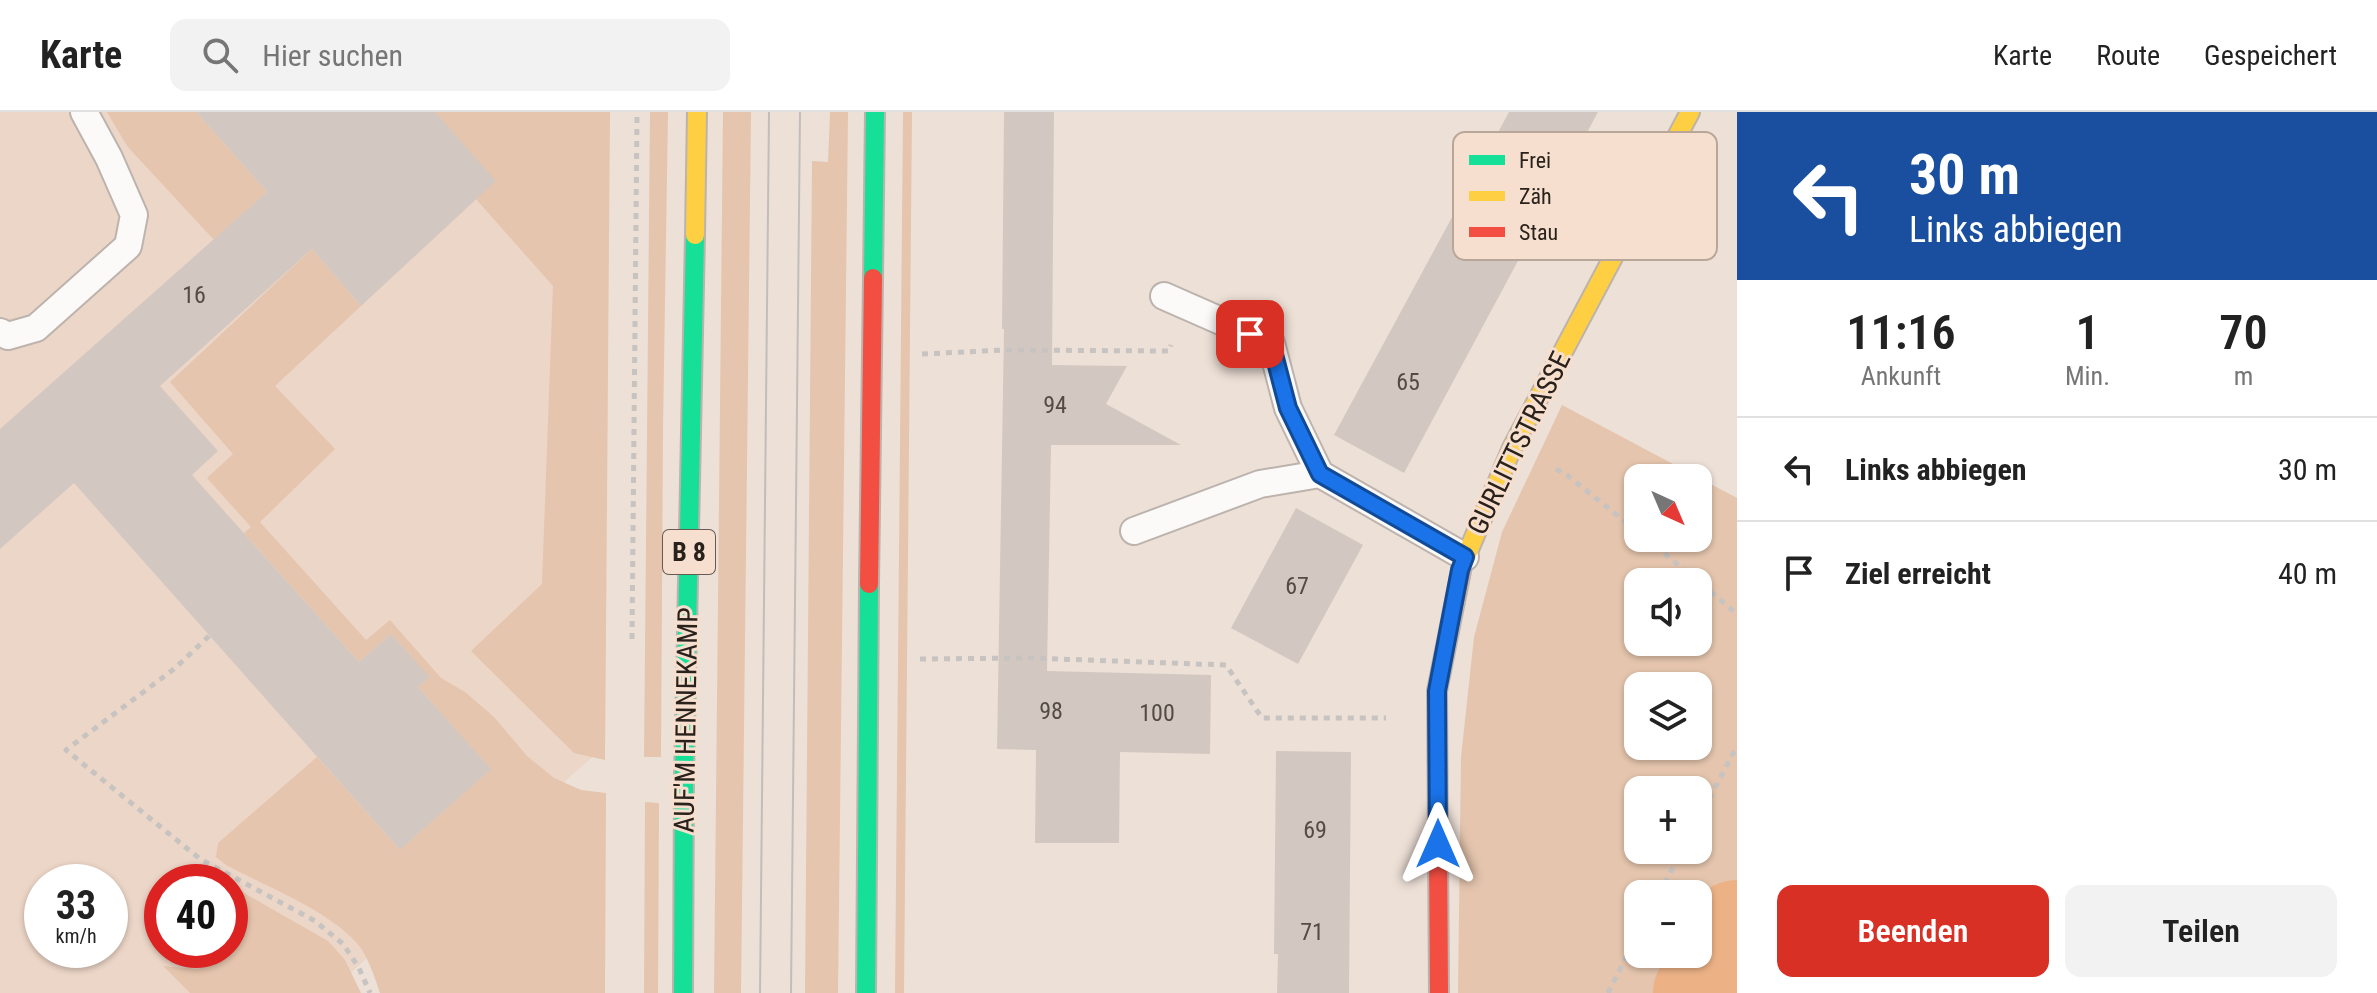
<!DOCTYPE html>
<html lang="de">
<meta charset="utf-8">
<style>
body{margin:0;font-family:"Roboto Condensed",sans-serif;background:#f2f2f2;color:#222;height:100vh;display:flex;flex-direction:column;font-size:30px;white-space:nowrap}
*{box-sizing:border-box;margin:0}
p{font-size:26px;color:#767676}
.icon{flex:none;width:44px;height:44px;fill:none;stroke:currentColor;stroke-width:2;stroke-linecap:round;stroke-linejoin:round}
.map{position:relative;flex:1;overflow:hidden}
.side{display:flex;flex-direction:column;background:#fff;width:640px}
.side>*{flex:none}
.hud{background:#1a4fa0;color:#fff;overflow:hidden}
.needle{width:52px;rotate:136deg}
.buttons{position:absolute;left:1624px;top:352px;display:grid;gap:16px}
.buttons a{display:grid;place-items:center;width:88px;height:88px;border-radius:16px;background:#fff;box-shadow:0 2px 6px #0004;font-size:40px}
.speed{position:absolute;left:24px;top:752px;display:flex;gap:16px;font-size:40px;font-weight:700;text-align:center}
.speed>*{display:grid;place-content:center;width:104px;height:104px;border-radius:50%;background:#fff;box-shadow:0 2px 6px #0004;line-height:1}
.speed small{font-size:20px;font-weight:400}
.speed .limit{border:12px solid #d22;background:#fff;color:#111}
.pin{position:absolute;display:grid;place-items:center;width:68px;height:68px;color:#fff;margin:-34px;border-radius:16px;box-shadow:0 4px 12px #0006}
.me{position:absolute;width:88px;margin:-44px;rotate:0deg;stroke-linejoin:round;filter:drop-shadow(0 0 6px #0008)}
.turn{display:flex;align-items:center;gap:28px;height:168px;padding:0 40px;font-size:36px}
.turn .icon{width:104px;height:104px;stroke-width:2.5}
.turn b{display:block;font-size:56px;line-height:68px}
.eta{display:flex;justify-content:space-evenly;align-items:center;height:136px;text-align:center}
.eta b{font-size:48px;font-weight:600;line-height:56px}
.cta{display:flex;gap:16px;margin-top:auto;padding:16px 40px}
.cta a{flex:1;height:92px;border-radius:16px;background:#d93025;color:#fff;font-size:32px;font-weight:600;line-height:92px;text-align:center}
.cta a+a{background:#f2f2f2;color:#222}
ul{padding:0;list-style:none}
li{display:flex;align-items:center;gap:24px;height:104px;padding:0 40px;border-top:2px solid #e0e0e0}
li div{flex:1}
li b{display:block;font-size:30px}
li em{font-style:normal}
header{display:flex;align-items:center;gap:48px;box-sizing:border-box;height:112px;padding:0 40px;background:#fff;border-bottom:2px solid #e0e0e0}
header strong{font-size:38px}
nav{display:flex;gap:44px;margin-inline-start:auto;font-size:28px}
.search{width:560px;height:72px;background:#f2f2f2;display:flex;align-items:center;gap:20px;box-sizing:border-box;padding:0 28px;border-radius:16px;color:#767676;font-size:30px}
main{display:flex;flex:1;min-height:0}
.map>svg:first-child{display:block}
.built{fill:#ecd6c7;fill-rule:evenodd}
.green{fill:#e5c5ad;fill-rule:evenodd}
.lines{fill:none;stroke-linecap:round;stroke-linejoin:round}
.river{stroke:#ecb286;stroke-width:100}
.building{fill:#d3c8c1}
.lane-casing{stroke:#bdb3ad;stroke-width:30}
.fast-casing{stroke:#bdb3ad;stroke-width:22}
.slow-casing{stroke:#bdb3ad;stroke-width:22}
.jam-casing{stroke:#bdb3ad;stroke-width:22}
.path{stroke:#c7c3c1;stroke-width:5;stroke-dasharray:6 6;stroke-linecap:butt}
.lane{stroke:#fcfaf9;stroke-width:26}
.fast{stroke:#16e098;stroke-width:18}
.slow{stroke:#ffcf43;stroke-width:18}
.jam{stroke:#f24e42;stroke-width:18}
.tram{stroke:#c1bdbb;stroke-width:2}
.route-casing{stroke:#114b97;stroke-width:20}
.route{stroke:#1a73e8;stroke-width:14}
.labels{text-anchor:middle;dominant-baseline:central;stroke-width:6;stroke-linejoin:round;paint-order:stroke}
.number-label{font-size:24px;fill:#544b44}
.shield{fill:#f6dfce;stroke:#665a51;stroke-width:2}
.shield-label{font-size:26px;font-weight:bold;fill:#29211b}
.street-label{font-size:28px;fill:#29211b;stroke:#f6dfce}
.key{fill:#f6dfce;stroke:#b8a698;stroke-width:2}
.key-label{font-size:22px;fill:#29211b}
</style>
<header>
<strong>Karte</strong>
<div class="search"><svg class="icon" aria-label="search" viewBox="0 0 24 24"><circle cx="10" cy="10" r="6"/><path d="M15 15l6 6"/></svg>Hier suchen</div>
<nav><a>Karte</a><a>Route</a><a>Gespeichert</a></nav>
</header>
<main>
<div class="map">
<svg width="1737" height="881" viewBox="0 0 1737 881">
<rect width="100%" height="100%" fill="#ede0d7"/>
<!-- built -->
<path class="built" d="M0,0H605L599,639L328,881H0ZM42,770H110V838H42ZM162,770H230V838H162Z"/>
<!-- green -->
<path class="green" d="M107,0H196L267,80L214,128L127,34Z
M435,0H610L605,648L574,641L471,539L542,472L553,174L476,87Z
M650,0H668L663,316L661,645H644Z
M723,0H751L741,881H714Z
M830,0H848L838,881H805L812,49L828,50Z
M903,0H912L904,881H895Z
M312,137L361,194L275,274L335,337L260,410L366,528L390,508L441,566L465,580L494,605L527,644L554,666L581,678L606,681L605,881H380C375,866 369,848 360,835C333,800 265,774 226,753L216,745L218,731L317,645L400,738L490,657L418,575L429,565L391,522L359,550L244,421L251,415L207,366L233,342L170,270Z
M1562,293L1737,386V881H1458L1461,645L1474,525L1502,420ZM1638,366H1698V426H1638ZM1638,470H1698V530H1638ZM1638,574H1698V634H1638ZM1638,678H1698V738H1638ZM1638,782H1698V842H1638Z
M645,690L659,691L658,881H644Z
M230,773L328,829L345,848L361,881H190L163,854L198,857L213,853L215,838H230Z"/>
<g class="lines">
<!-- river -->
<path class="river" d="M1703,881L1737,818"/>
</g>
<!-- building -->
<path class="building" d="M196,0H435L496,69L361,194L312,137L160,274L218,339L192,363L359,550L391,522L430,565L418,575L491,657L400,738L74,371L0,437V317L267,80Z
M1004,0H1054L1052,253L1127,254L1106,292L1181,333H1051L1047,559L1211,563L1210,642L1120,640L1119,731H1035L1036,638L997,637L1004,217H1002Z
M1509,0H1598L1404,361L1334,323Z
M1296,396L1363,433L1298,552L1231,516Z
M1276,639L1351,640L1349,881H1277L1278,842H1274Z"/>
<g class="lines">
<defs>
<path id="lane" d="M1164,184L1271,231L1288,296L1320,362L1465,445
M0,220L8,224L36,216L128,134L134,103L109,46L84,0
M1134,419L1260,372L1320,362"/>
<path id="fast" d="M873,166L875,0
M683,881L684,666L695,123
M866,881L869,472"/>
<path id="slow" d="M695,123L697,0
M1462,454L1512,336L1690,0"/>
<path id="jam" d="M869,472L873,166
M1439,881L1437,579L1462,454"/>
</defs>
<!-- lane casing -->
<use href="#lane" class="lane-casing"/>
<!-- fast casing -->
<use href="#fast" class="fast-casing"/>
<!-- slow casing -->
<use href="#slow" class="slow-casing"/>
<!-- jam casing -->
<use href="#jam" class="jam-casing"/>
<!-- path -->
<path class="path" d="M922,242L1005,238L1169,239L1171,233
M1556,357L1567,363L1638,420
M1646,426L1737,502
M209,524L174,557L66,638L200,747L315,809L343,832L359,856L370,881
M632,527L637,0
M920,547L1031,546L1226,553L1262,606H1386
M1698,708L1737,634
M1659,782L1682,738
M1608,881L1638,821"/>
<!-- lane -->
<use href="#lane" class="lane"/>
<!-- fast -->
<use href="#fast" class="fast"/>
<!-- slow -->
<use href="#slow" class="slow"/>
<!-- jam -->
<use href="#jam" class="jam"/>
<!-- tram -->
<path class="tram" d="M760,881L769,0
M791,881L800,0"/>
</g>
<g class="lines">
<defs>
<path id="route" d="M1250,222L1271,231L1288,296L1320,362L1465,445L1460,458L1437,579L1438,732"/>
</defs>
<!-- route casing -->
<use href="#route" class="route-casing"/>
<!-- route -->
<use href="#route" class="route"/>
</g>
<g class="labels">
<!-- number labels -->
<g class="number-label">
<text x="194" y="183">16</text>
<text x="1408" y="270">65</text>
<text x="1055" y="293">94</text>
<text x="1297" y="474">67</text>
<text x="1051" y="599">98</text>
<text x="1157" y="601">100</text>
<text x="1315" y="718">69</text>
<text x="1312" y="820">71</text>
</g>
<!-- shield labels -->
<rect class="shield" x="663" y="418" width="52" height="44" rx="6"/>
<g class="shield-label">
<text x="689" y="440">B 8</text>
</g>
<!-- street labels -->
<g class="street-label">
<text transform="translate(1519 331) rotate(-64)">GURLITTSTRASSE</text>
<text transform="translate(686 608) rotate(-89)">AUF'M HENNEKAMP</text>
</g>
</g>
<!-- legend -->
<rect x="1453" y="20" width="264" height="128" rx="12" class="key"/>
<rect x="1469" y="43" width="36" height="10" fill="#16e098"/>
<rect x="1469" y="79" width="36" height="10" fill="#ffcf43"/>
<rect x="1469" y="115" width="36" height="10" fill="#f24e42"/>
<g class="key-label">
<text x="1519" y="56">Frei</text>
<text x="1519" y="92">Zäh</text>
<text x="1519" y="128">Stau</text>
</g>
</svg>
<div class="buttons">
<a><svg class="needle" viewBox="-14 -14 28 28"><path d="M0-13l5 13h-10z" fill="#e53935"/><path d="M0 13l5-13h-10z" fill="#767676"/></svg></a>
<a><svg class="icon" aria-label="sound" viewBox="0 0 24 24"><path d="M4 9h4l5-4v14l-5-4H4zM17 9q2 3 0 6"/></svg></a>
<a><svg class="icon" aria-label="layers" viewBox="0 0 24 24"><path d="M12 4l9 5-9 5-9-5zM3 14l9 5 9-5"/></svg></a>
<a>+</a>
<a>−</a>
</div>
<div class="speed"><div>33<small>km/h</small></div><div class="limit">40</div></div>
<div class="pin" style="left:1250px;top:222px;background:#d93025"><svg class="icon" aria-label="arrive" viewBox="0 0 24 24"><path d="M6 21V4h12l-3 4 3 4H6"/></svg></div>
<svg class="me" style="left:1438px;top:732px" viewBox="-20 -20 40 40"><path d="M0-17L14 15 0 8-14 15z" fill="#1a73e8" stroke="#fff" stroke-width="4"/></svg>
</div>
<section class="side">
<div class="hud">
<div class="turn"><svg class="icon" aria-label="left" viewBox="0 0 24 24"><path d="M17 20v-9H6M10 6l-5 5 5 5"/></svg><div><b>30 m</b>Links abbiegen</div></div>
</div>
<div class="eta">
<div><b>11:16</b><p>Ankunft</p></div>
<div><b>1</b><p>Min.</p></div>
<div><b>70</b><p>m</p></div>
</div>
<ul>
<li><svg class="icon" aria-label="left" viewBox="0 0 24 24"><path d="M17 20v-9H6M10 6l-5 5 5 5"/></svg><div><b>Links abbiegen</b></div><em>30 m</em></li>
<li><svg class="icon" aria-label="arrive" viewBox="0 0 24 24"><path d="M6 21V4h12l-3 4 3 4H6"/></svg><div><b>Ziel erreicht</b></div><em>40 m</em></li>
</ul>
<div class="cta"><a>Beenden</a><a>Teilen</a></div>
</section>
</main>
